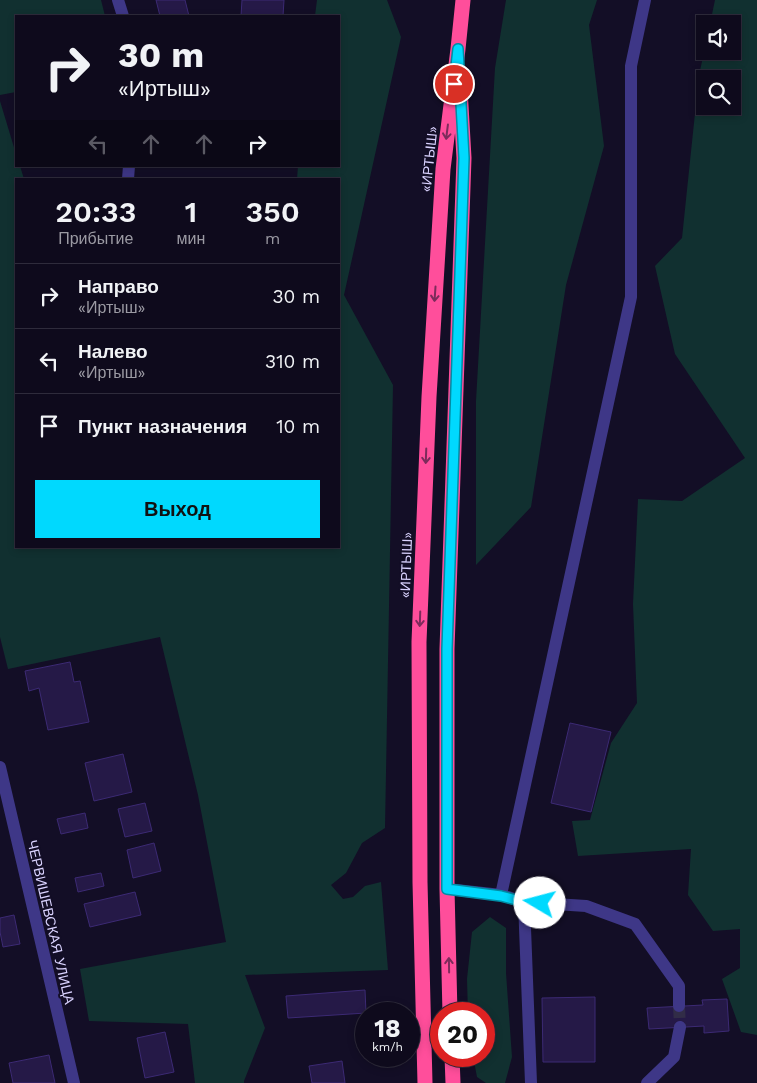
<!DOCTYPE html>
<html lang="ru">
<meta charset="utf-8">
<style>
body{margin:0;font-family:"Work Sans",sans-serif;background:#171325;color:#f1f3f6;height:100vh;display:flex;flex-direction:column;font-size:19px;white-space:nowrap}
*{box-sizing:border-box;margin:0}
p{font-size:16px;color:#9b9aa3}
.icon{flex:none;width:28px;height:28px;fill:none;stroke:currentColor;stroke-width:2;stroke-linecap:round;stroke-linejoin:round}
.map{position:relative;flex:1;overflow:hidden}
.panel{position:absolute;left:15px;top:178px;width:325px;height:370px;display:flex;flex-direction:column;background:#0e0a1c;border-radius:0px;box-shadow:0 2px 8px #0003,0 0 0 1px #2e2b3b}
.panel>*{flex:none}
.guide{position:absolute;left:15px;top:15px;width:325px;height:152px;border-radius:0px;box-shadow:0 2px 8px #0003,0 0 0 1px #2e2b3b;background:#0e0a1c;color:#f1f3f6;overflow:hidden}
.fabs{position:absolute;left:696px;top:15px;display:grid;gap:10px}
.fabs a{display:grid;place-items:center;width:45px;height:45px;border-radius:0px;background:#0e0a1c;box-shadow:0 2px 8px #0003,0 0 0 1px #2e2b3b;font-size:25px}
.speed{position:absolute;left:355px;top:1002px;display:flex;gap:10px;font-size:25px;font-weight:700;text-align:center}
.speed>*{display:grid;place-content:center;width:65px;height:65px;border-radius:50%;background:#0e0a1c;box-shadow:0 2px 8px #0003,0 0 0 1px #2e2b3b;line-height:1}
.speed small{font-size:12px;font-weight:400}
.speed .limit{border:8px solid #d22;background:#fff;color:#111}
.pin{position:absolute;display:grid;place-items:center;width:42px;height:42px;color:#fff;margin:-21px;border:2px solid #fff;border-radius:50%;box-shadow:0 1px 5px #0007}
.me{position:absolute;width:55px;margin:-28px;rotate:278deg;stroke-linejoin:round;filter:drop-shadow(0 0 4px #0008)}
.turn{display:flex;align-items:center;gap:18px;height:105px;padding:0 20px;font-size:22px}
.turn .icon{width:65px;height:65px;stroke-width:2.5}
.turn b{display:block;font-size:35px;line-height:42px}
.lanes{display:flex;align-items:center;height:48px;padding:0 20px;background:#0003;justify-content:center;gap:25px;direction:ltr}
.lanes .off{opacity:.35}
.eta{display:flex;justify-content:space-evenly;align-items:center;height:85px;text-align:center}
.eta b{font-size:30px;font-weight:600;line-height:35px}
.action{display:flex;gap:10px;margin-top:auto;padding:10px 20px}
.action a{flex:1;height:58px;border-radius:0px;background:#00d9fe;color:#111;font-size:20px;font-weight:600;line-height:58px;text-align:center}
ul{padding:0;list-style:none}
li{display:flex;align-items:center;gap:15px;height:65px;padding:0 20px;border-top:1px solid #2e2b3b}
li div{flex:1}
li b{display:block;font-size:19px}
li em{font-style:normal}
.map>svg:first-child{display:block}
.green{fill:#113030;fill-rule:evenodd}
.building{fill:#251947;stroke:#3c2a74}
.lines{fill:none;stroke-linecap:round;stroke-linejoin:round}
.minor-tunnel{stroke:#312c47;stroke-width:12;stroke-dasharray:12 6;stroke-linecap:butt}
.minor{stroke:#3e3787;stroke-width:12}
.highway{stroke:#ff4e9b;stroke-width:15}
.oneway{stroke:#7d2b5b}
.route-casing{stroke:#008da5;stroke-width:12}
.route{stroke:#00d9fe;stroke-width:9}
.labels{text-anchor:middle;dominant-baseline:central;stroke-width:4;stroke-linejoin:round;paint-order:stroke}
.street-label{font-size:14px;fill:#dad3ff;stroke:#130e26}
</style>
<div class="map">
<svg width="757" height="1083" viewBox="0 0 757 1083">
<rect width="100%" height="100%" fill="#130e26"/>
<!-- green -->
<path class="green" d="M0,0H101L105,16H16V92L0,95Z
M317,0H387L401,37L344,295L393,385L385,828L362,843L346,873L331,885L343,899L353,897L365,886L381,882L388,970L245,975L265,1028L244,1081V1083H195L188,1024L89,1021L80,969L226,942L198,795L160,637L8,669L0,637V101L16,154V166H20L24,179H16V546H339V179H297L298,166H339V16H315Z
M506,0H597L589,25L604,146L566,285L531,507L476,565V401L495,68Z
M715,0H757V1035L741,1032L722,979L740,968V929L713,931L688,895L691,849L578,856L572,821L590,820L611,743L637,703L633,604L638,499L682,501L745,458L675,354L655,266L682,238L699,75L705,48V51H732V24H710ZM705,79H732V106H705Z
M490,917L506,928V973L512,1057L505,1083H486L477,1077L473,1056H484V1014H468L467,979L472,932Z"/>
<!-- building -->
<path class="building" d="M156,0H185L189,16H160Z
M242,0H284L283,16H241Z
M70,662L74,682L80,681L89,722L48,730L39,688L29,691L25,671Z
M570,723L611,732L591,812L551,803Z
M123,754L132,792L94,801L85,763Z
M145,803L152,831L125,837L118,809Z
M85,813L88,828L61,834L57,819Z
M154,843L161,871L133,878L127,850Z
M101,873L104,886L78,892L75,878Z
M135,892L141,915L90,927L84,904Z
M14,915L20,944L3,947L0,932V918Z
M365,990L366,1013L288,1018L286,996Z
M595,997V1062H543L542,998Z
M727,999L729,1031L704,1033V1026L649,1029L647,1008L703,1005L702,1000Z
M165,1032L174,1072L145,1078L137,1038Z
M49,1055L55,1083H13L9,1063Z
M342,1061L345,1083H312L309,1066Z"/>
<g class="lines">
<!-- minor-tunnel -->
<path class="minor-tunnel" d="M679,1006L680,1027"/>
<!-- minor -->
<path class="minor" d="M118,0L123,16
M128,179L129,166
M0,767L74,1083
M447,889L501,895L524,902L586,906L635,924L679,986V1006
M501,895L631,297V66L645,0
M524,902L531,1083
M647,1083L674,1057L680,1027"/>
<!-- highway -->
<path class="highway" d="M450,1014L447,889V649L464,158L460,88
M452,1056L453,1083
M425,1083L420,882L419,642L429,397L443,169L458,49L463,0"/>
</g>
<!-- one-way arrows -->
<defs><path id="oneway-shaft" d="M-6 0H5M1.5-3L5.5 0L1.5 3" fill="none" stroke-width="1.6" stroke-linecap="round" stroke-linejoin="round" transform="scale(1.25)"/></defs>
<g class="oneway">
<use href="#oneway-shaft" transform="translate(447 132) rotate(97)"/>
<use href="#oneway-shaft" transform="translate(435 294) rotate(94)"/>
<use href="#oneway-shaft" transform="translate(426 456) rotate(92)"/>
<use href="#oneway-shaft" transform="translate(420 619) rotate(92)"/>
<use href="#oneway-shaft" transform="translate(449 965) rotate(-91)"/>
</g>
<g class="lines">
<defs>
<path id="route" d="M454,84L458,49L464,158L447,649V889L501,896L524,902L540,903"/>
</defs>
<!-- route casing -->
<use href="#route" class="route-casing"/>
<!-- route -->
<use href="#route" class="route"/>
</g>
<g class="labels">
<!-- street labels -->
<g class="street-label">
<text transform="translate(429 159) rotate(-84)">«ИРТЫШ»</text>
<text transform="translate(406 565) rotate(-88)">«ИРТЫШ»</text>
<text transform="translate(51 922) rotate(77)">ЧЕРВИШЕВСКАЯ УЛИЦА</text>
</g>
</g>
</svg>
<div class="fabs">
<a><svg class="icon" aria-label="sound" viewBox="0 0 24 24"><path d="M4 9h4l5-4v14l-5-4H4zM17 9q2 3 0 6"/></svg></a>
<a><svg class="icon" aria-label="search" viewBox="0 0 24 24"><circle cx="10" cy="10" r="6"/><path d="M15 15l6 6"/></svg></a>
</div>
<div class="speed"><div>18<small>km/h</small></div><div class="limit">20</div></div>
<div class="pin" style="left:454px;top:84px;background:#d93025"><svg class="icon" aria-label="arrive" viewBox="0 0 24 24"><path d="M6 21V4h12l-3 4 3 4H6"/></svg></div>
<svg class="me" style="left:540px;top:903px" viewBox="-20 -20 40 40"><circle r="19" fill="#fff"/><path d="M0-13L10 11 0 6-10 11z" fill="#00d9fe"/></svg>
<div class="guide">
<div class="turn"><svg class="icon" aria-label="right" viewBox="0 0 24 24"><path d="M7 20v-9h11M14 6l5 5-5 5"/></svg><div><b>30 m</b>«Иртыш»</div></div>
<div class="lanes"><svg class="icon off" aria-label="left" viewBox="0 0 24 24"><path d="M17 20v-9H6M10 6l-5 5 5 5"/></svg><svg class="icon off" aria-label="ahead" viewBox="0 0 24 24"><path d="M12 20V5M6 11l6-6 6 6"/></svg><svg class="icon off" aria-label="ahead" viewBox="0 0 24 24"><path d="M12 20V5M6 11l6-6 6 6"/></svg><svg class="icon" aria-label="right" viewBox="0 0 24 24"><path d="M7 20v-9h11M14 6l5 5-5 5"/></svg></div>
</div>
<section class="panel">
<div class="eta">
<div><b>20:33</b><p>Прибытие</p></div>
<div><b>1</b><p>мин</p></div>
<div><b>350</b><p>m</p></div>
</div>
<ul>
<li><svg class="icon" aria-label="right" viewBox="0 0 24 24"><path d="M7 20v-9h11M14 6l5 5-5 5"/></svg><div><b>Направо</b><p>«Иртыш»</p></div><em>30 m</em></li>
<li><svg class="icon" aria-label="left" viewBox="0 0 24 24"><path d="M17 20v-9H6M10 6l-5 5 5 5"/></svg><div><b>Налево</b><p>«Иртыш»</p></div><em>310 m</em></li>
<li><svg class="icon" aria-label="arrive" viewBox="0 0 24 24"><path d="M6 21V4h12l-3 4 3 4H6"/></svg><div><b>Пункт назначения</b></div><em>10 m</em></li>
</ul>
<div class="action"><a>Выход</a></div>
</section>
</div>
